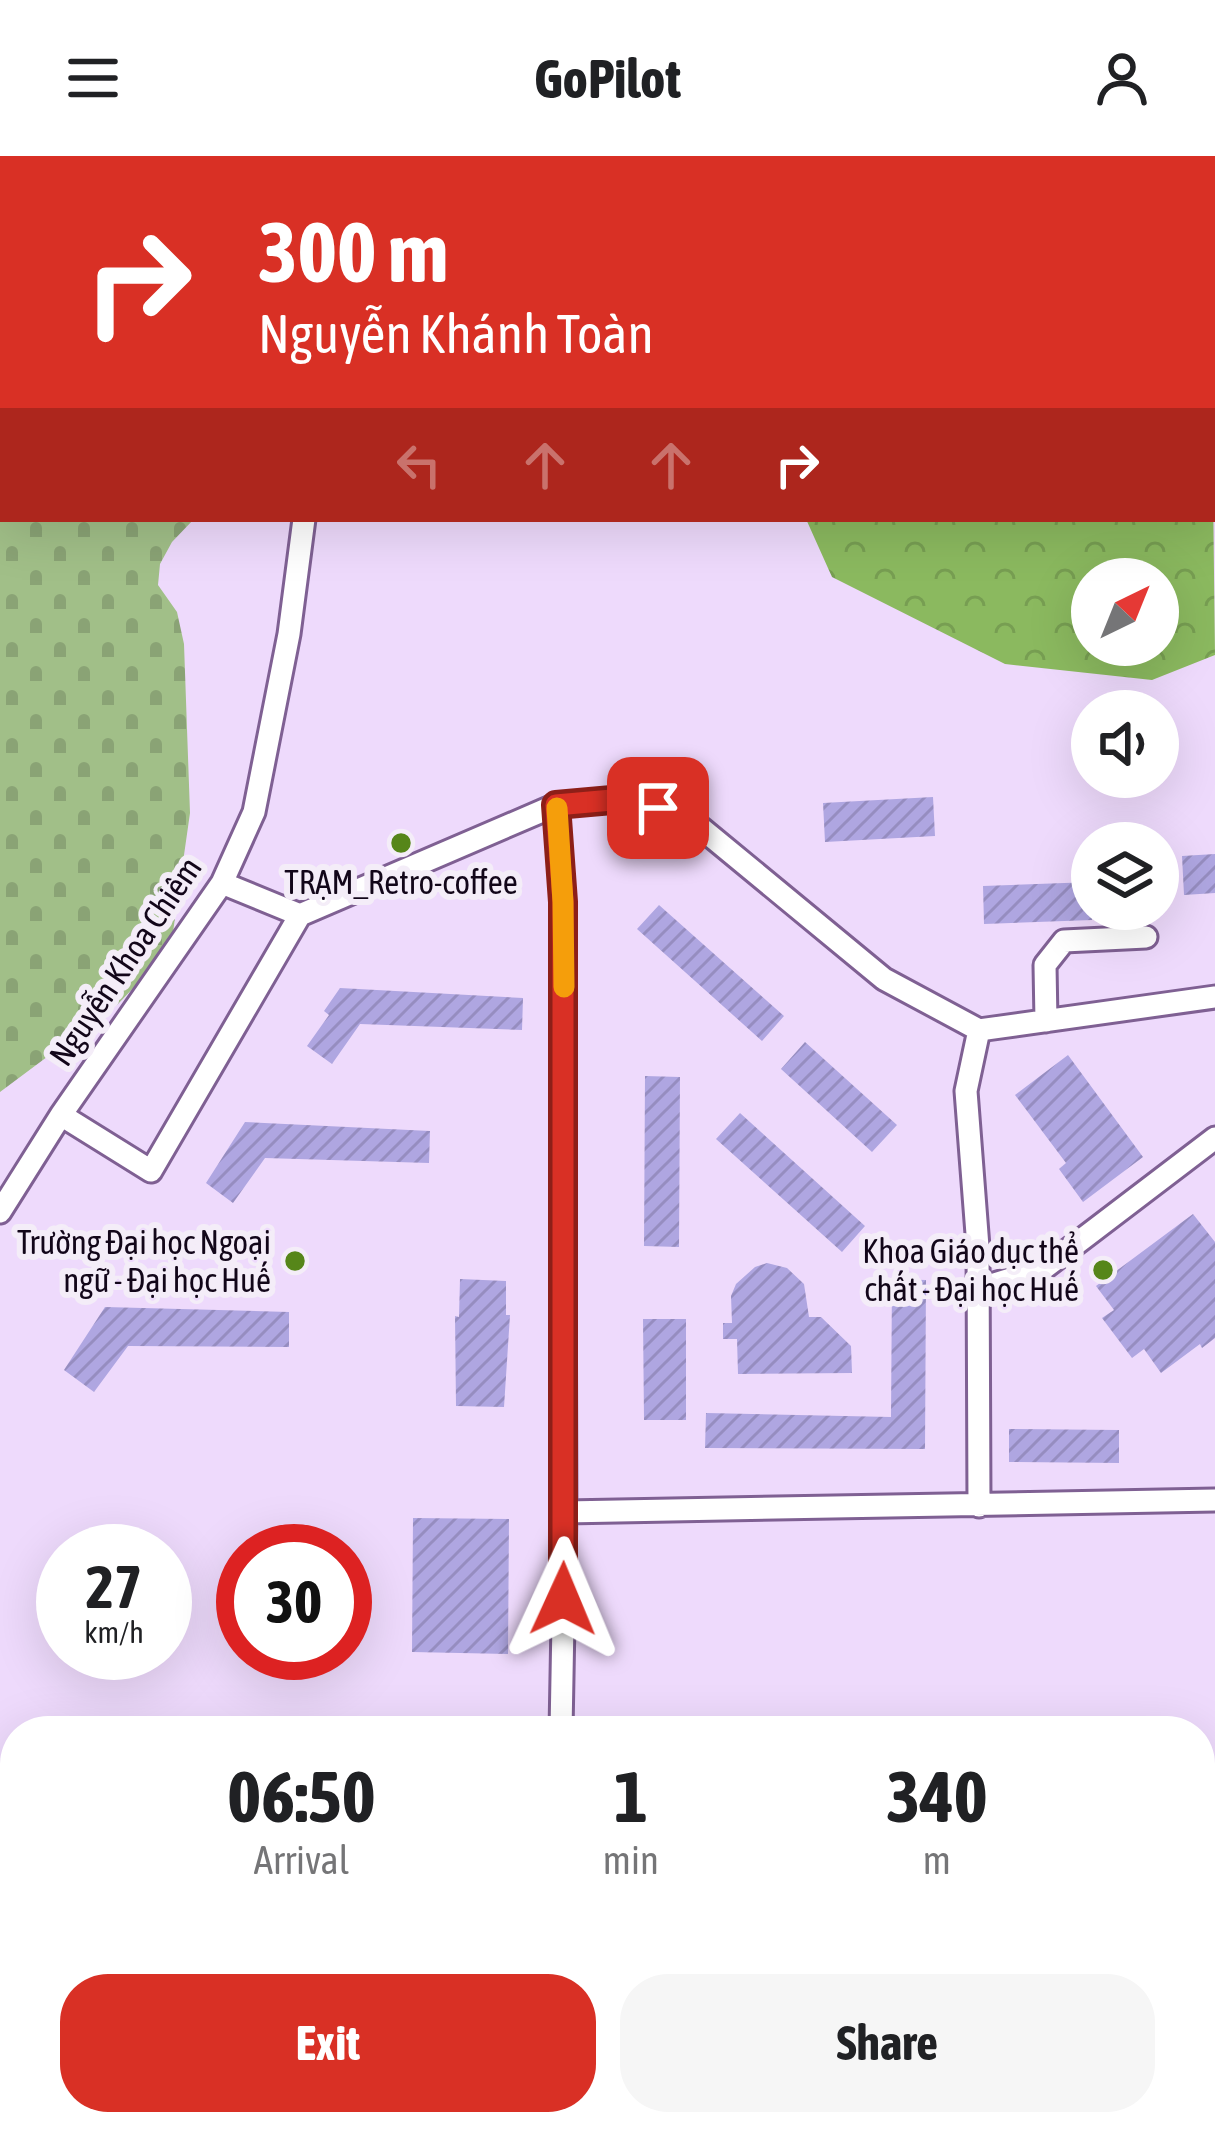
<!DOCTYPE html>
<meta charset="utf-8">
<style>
body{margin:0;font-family:"Asap Condensed",sans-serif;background:#f6f6f6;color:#202124;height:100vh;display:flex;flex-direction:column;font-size:45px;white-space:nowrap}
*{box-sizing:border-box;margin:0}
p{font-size:39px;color:#757577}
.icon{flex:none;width:66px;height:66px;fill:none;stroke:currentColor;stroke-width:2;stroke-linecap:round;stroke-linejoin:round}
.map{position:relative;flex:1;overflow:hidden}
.sheet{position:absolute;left:0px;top:1560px;width:1215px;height:420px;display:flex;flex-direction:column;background:#fff;border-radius:48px 48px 0 0;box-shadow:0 12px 48px #0002}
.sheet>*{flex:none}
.top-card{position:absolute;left:0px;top:0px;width:1215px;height:366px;box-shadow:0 12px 48px #0002;background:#d93025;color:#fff;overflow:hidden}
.needle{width:78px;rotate:43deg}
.fabs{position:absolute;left:1071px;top:402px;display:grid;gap:24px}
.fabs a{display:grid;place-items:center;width:108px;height:108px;border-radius:50%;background:#fff;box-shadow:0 12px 48px #0002;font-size:60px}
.speed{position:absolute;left:36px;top:1368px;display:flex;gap:24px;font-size:60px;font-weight:700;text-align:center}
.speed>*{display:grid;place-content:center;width:156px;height:156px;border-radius:50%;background:#fff;box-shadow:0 12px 48px #0002;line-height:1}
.speed small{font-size:30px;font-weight:400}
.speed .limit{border:18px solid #d22;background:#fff;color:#111}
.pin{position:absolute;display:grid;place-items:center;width:102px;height:102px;color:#fff;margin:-51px;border-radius:24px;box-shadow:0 6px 18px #0006}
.me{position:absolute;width:132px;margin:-66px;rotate:1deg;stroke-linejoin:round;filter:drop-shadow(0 0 9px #0008)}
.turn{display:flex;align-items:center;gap:42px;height:252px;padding:0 60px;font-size:54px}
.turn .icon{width:156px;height:156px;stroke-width:2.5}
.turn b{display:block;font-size:84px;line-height:102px}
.lanes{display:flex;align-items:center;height:114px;padding:0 60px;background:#0003;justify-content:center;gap:60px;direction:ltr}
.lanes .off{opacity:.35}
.eta{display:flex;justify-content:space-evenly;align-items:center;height:204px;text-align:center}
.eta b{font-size:72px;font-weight:700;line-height:84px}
.action{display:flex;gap:24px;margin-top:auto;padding:24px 60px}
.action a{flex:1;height:138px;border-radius:48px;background:#d93025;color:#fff;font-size:48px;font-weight:700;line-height:138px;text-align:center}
.action a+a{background:#f6f6f6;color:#202124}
header{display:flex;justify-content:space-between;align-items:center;height:156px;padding:0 60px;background:#fff;font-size:54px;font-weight:700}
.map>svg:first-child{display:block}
.forest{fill:url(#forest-crowns);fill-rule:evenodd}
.cemetery{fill:url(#cemetery-stones)}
.building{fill:url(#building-hatch)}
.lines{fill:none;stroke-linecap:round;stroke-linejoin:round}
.minor-casing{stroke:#7f6093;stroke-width:27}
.minor{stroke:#fff;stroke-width:21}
.route-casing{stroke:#8d1f18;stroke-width:30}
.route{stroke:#d93025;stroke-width:21}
.slow{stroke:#f59e0b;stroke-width:21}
.poi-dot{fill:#568619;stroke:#f4edf8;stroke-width:4.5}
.labels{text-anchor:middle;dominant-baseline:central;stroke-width:12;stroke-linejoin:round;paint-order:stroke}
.poi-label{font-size:33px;fill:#120619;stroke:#f4edf8;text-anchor:end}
.street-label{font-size:33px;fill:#120619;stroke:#f4edf8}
</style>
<header><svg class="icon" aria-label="menu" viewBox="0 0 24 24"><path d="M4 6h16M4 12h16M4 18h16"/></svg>GoPilot<svg class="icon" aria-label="person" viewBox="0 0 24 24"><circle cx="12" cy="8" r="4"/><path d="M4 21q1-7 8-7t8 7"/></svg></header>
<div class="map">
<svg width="1215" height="1980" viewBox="0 0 1215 1980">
<defs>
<pattern id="forest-crowns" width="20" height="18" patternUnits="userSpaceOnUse" patternTransform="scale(3)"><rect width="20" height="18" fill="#8bb95f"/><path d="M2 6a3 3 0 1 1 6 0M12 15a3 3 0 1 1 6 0" fill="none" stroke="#779e52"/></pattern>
<pattern id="cemetery-stones" width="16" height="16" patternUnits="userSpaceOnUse" patternTransform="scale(3)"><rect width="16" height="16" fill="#a1bf88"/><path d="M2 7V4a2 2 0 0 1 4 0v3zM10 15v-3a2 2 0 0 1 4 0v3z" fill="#8aa375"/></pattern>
<pattern id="building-hatch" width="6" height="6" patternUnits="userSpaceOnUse" patternTransform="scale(3)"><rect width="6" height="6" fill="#afa6e1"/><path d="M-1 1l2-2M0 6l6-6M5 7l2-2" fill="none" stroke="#968dc0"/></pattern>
</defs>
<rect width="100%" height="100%" fill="#eedafc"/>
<!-- forest -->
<path class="forest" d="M1212,250L1215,499L1152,524L1005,508L832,421L806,363H1212ZM1092,423H1158V489H1092Z"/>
<!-- cemetery -->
<path class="cemetery" d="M0,238L3,363H194L172,386L160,408L158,429L177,456L184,488L190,657L173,776L156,808L118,848L0,936Z"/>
<!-- building -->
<path class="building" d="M933,641L935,680L825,686L823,647Z
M1215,698V737L1184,739L1182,700Z
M1092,726V764L984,768L983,730Z
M659,749L784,860L762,885L637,773Z
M340,832L523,842L522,874L360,868L332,908L307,890L329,859L324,855Z
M805,886L897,969L872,996L781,913Z
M1068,899L1143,1001L1083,1046L1059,1013L1066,1007L1015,939Z
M645,920L680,921L679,1091L644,1090Z
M740,957L865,1070L842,1096L716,983Z
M245,966L430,975L429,1007L265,1002L233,1047L206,1027Z
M1193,1058L1215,1086V1182L1202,1192L1200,1188L1161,1217L1144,1193L1132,1202L1102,1162L1114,1154L1096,1130Z
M767,1107L787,1112L804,1128L809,1161H821L851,1190L852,1217L738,1218L737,1183H723V1167H732L731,1140L736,1128L755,1111Z
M460,1123L506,1125V1159H510L504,1251L456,1250L455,1160L459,1161Z
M892,1123L926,1124L925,1293L705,1292L706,1257L891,1261Z
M105,1151L289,1156V1191L128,1190L94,1236L64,1214Z
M643,1163H686V1264H644Z
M1009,1273L1119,1274V1307L1009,1306Z
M413,1362L509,1363L508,1498L412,1496Z"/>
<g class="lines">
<defs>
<path id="minor" d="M373,3L374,0
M556,649L563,746L565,1356L561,1575
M222,727L300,759L556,649L612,644L658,653L701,672L884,823L979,874L1215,841
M1046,865L1045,809L1064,785L1146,781
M61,959L151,1015L300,759
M0,1056L61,959L222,727L254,656L289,478L304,363
M978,1133L1043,1113L1215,982
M979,1350L978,1091L966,935L979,874
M565,1356L1215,1344
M557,1965V1980"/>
</defs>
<!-- minor casing -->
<use href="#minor" class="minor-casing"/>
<!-- minor -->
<use href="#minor" class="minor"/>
</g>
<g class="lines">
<defs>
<path id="route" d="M563,1443V746L556,649L612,644L658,652"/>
</defs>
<!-- route casing -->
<use href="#route" class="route-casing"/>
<!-- route -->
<use href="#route" class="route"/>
<!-- slow -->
<path class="slow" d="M557,652L563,746L564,831"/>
</g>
<!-- markers -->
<g class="poi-dot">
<circle cx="401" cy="687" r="12"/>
<circle cx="295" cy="1105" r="12"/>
<circle cx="1103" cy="1114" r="12"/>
</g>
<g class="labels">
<!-- poi labels -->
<g class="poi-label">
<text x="401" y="726" text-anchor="middle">TRẠM_Retro-coffee</text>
<text x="271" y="1086">Trường Đại học Ngoại<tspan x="271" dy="38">ngữ - Đại học Huế</tspan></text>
<text x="1079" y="1095">Khoa Giáo dục thể<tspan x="1079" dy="38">chất - Đại học Huế</tspan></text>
</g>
<!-- street labels -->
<g class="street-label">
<text transform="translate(125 805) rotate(-56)">Nguyễn Khoa Chiêm</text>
</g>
</g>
</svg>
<div class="fabs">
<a><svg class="needle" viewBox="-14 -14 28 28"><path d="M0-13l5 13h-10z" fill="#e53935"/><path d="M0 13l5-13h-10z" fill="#757577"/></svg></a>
<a><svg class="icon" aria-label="sound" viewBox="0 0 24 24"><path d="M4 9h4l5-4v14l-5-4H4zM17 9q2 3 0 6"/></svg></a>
<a><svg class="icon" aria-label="layers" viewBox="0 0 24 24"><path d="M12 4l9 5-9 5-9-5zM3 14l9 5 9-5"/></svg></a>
</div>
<div class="speed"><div>27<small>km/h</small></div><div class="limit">30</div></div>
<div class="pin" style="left:658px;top:652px;background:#d93025"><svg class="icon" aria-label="arrive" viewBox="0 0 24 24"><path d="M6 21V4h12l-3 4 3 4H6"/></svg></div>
<svg class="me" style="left:563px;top:1443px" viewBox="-20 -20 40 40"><path d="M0-17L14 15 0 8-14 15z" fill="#d93025" stroke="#fff" stroke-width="4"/></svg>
<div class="top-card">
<div class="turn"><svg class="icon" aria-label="right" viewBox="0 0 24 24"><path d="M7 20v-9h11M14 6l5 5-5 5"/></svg><div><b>300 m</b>Nguyễn Khánh Toàn</div></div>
<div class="lanes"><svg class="icon off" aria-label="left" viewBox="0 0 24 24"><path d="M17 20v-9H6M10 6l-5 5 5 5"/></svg><svg class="icon off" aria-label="ahead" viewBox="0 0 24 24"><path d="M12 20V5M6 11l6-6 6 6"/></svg><svg class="icon off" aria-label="ahead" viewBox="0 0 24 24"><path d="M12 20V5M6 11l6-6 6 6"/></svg><svg class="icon" aria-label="right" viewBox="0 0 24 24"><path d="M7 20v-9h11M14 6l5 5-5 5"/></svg></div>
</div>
<section class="sheet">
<div class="eta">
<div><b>06:50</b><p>Arrival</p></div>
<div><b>1</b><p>min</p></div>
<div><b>340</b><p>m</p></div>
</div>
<div class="action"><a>Exit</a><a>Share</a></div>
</section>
</div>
